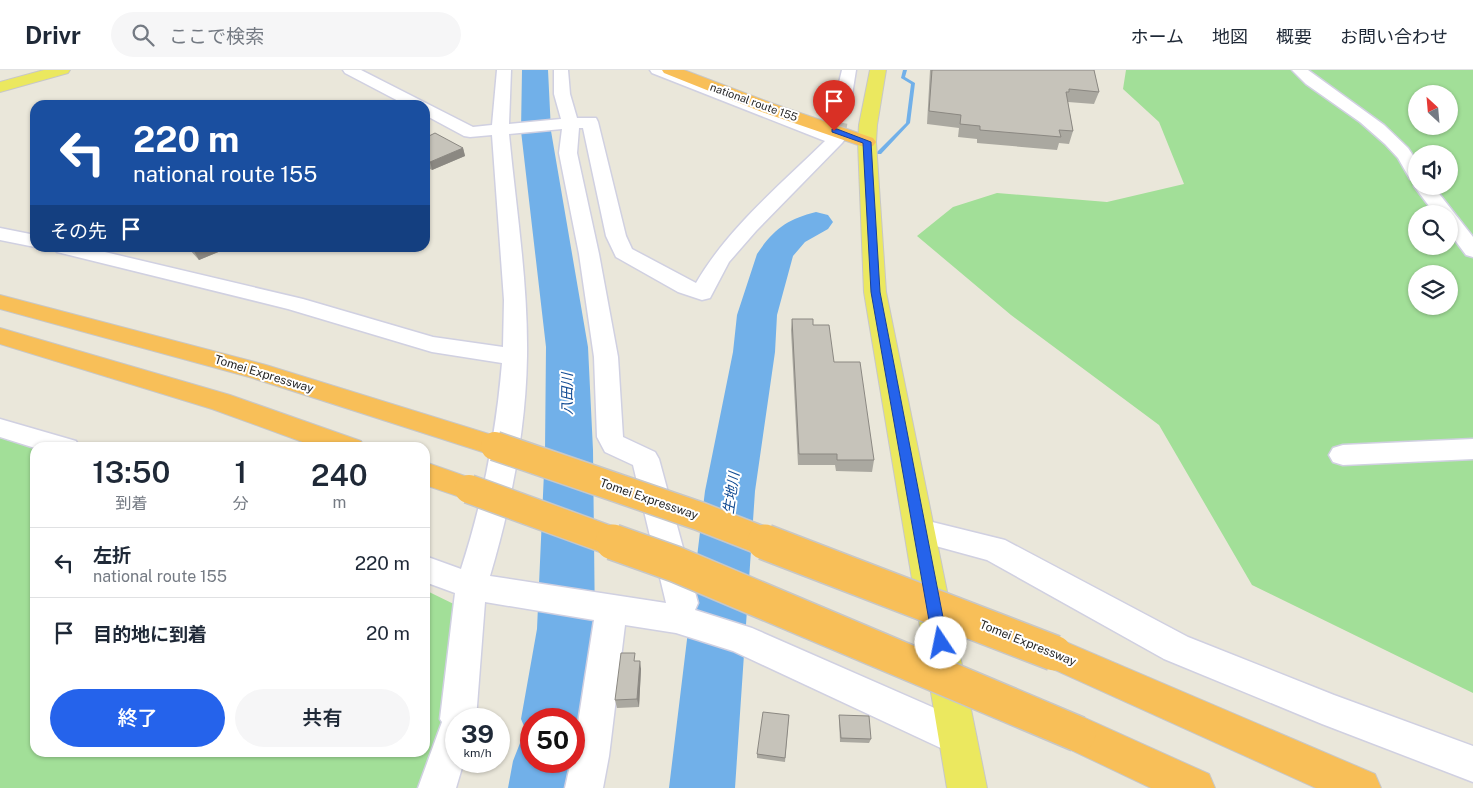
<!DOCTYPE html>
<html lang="ja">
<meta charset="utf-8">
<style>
body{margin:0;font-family:"Public Sans","Noto Sans JP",sans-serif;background:#f6f6f7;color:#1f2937;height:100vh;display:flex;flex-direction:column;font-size:19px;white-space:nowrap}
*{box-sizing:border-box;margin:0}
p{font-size:16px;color:#747a83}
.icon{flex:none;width:28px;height:28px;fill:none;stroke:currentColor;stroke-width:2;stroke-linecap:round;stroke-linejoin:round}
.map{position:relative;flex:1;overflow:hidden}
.drawer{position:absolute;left:30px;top:372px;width:400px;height:315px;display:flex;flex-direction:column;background:#fff;border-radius:15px;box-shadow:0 1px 4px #0004}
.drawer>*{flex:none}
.hud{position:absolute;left:30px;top:30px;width:400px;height:152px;border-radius:15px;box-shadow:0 1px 4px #0004;background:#1a4fa0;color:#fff;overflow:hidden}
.needle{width:32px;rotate:334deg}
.tools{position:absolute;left:1408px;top:15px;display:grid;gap:10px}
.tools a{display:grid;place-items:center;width:50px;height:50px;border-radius:50%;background:#fff;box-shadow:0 1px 4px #0004;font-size:25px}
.speed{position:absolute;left:445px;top:638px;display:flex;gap:10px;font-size:25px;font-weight:700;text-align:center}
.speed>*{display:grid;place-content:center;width:65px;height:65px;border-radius:50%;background:#fff;box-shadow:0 1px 4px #0004;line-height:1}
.speed small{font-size:12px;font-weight:400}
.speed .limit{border:8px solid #d22;background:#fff;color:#111}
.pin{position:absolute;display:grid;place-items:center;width:42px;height:42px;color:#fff;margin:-51px -21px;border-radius:50% 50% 50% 0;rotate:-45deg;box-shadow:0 0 5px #0007}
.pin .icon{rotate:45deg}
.me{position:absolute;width:55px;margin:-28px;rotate:349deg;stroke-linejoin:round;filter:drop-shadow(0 0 4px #0008)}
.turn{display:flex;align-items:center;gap:18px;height:105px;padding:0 20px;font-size:22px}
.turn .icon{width:65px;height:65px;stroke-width:2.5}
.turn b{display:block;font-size:35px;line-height:42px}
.then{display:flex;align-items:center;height:48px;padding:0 20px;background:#0003;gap:10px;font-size:19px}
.eta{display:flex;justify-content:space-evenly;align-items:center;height:85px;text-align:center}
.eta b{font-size:30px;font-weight:600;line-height:35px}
.action{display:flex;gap:10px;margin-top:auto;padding:10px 20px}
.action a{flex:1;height:58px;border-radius:30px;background:#2563eb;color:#fff;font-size:20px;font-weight:600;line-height:58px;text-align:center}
.action a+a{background:#f6f6f7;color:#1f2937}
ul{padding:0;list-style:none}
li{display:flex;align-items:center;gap:15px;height:70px;padding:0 20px;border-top:1px solid #e0e1e3}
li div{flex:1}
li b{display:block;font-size:19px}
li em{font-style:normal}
header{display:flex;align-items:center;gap:30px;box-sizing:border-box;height:70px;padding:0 25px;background:#fff;border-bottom:1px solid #e0e1e3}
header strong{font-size:24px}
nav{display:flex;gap:28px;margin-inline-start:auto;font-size:18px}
.search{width:350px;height:45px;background:#f6f6f7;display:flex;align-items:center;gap:12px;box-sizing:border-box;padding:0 18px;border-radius:28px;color:#747a83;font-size:19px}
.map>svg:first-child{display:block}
.green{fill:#a2df98;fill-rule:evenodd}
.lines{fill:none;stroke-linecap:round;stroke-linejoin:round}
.stream{fill:#71b0e9;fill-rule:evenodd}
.river{fill:#71b0e9;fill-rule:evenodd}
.minor-tunnel{stroke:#c3c1b6;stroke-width:17;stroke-dasharray:17 8;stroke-linecap:butt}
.minor-casing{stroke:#d0d0e1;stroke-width:3}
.major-casing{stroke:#c7c7c7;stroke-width:2}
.highway-casing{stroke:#c7c7c7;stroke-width:2}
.minor{fill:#fff;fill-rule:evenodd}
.major{fill:#ebe85f;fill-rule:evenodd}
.highway{fill:#f8bf58;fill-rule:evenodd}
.highway-bridge-far1-casing{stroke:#c7c7c7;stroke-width:31;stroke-linecap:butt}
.highway-bridge-casing{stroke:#c7c7c7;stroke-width:38;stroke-linecap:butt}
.highway-bridge-far1{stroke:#f8bf58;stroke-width:28}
.highway-bridge{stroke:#f8bf58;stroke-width:35}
.wall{fill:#aaa8a0}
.shaded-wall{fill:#8b8882}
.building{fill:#c6c3ba;stroke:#8b8882}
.route{fill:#2563eb;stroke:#184099}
.labels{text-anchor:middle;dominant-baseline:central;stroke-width:4;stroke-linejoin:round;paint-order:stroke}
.far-street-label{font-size:11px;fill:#282828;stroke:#fff}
.street-label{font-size:12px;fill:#282828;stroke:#fff}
.water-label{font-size:14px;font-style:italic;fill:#124b93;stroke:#fff}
</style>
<header>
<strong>Drivr</strong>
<div class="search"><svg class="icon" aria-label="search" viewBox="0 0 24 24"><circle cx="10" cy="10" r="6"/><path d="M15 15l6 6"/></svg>ここで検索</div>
<nav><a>ホーム</a><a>地図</a><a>概要</a><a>お問い合わせ</a></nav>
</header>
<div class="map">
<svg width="1473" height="718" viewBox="0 0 1473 718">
<rect width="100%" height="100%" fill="#eae7da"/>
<!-- green -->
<path class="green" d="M1126,0H1473V623L1252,515L1159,355L1011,245L917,166L953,137L997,123L1107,132L1184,114L1159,52L1123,19ZM1416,24H1449V56H1416ZM1416,84H1449V116H1416ZM1416,144H1449V176H1416ZM1416,204H1449V236H1416Z
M0,368L35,378V682H425V520L466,540L447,657L427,718H0Z"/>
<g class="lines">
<!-- stream -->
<path class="stream" d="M903,0H907L905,7L915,13L910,53L881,84H877V82L906,53L911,14L901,8Z"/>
<!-- river -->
<path class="river" d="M522,0H548L551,61L588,277L593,380L595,559L583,649L574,671V649H531V691H574V682L577,691L574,718H508L513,691L522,668L528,666L521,649L537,559L545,380L546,277L521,61Z
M816,142L828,145L833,152L828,159L805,172L793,186L777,245L775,282L755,421L735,718H669L705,421L733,282L737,245L757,184C773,160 787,149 816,142Z"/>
<!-- minor-tunnel -->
<path class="minor-tunnel" d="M836,69L844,25"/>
<defs>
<path id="minor" d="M343,0H361L473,57L492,55L497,0H511L509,54L561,49L554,24V0H568L570,24L577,48H596L598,52L626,166L632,179L696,213C728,158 780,115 825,71L652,3L650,0H670L842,65L845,69L842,73L756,161L729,192L710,228L702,230L678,222L616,187L606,166L583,58H579L577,83L599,184L618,287L623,367L655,382L659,389L698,533L695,540L752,558L971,654L976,667L971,680L958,685L945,680L733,581L676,563L625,555L609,686L603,718H565L571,691H574V679L594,550L485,532L476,649H456V691H464L456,718H418L442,652L440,649L455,523L425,512V486L461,499C483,431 496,364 502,293L432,282L288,239L57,182L54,178H88L303,229L433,267L503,277L504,230L492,65L470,67L464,66L425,45V35H406L345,3ZM562,59L559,83L579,184L594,287L597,367L605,382L633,395L666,533L490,506C511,435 526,360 527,286C528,212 516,138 509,64Z
M842,0H856L852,25L850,28H838L836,25Z
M1292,0H1308L1384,55L1408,78L1416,90V110L1410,109L1398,88L1385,74L1360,52L1306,14Z
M1416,112V116H1433L1473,167V187L1466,185L1449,162V144H1435L1414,116Z
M0,158L35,165V177L0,170Z
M0,349L76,371L80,378H35L0,367Z
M1473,369V389L1343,395L1333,392L1329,385L1333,378L1343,375Z
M920,449L1005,470L1188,567L1334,625L1473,676V712L1322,654L1164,589L987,490L910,469L905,461L910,453Z"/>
<path id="major" d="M44,0H70L68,3L0,22V12Z
M870,0H886L877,55L876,72L886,222L987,718H947L864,222L858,72L859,55Z"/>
<path id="highway" d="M662,0H684L774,34L873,68L876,72L873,76L867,77L861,76L762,42L664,3Z
M0,225L266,295L505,369L509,376L505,383L495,386L249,307L0,239Z
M0,258L230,325L361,371L365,378H319L212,339L0,274Z
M425,392L479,411L484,419L479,427L469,430L425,415Z
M1054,567L1375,704L1381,718H1316L1042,594L1037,583L1042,572Z
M1078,645L1209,704L1215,718H1151L1065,677L1059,664L1065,651Z"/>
</defs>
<!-- minor casing -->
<use href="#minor" class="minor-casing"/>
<!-- major casing -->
<use href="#major" class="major-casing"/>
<!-- highway casing -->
<use href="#highway" class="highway-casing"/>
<!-- minor -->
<use href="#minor" class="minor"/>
<!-- major -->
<use href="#major" class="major"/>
<!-- highway -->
<use href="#highway" class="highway"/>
<defs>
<path id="highway-bridge-far1" d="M495,376L699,446L768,473
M469,419L617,473"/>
<path id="highway-bridge" d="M613,472L675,494L1078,664
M765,472L1054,583"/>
</defs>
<!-- highway-bridge-far1 casing -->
<use href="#highway-bridge-far1" class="highway-bridge-far1-casing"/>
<!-- highway-bridge casing -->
<use href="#highway-bridge" class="highway-bridge-casing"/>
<!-- highway-bridge-far1 -->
<use href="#highway-bridge-far1" class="highway-bridge-far1"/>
<!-- highway-bridge -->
<use href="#highway-bridge" class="highway-bridge"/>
</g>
<!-- wall -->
<path class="wall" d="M930,0H1094L1099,22L1094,34L1068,32L1073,61L1069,74L1059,73L1057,80L977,73V69L958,67L959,58L927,54Z
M425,68L463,78L465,86L432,100L425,96Z
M188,178H228L199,190Z
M792,249L813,255L834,292L874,390L872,402L836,401L835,395H798L791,260Z
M636,591L641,599L639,637L617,638L615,630Z
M789,645L785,692L757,688V684Z
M839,645L871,669L869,673L840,672L839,649Z"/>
<!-- shaded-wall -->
<path class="shaded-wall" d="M463,78L465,86L432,100L430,92Z
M202,178H228L199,190L194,181Z
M640,591L641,599L639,637L637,629Z"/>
<!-- building -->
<path class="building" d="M932,0H1094L1099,22L1069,19V22H1066L1073,61L1059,60L1061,67L980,60V56L960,54L961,45L929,41Z
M435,63L463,78L430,92L425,89V68Z
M191,178H202L194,181Z
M792,249H813V255H829L834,292H860L874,390H837V384H799Z
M621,583H635L634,591H640L637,629L615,630Z
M763,642L789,645L785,688L757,684Z
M839,645L869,646L871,669L841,668Z"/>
<!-- route -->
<path class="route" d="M832,59H837L871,72L880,222L948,573L946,578L941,580L936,578L933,573L871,222L863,73L832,62Z"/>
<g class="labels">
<!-- far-street labels -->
<g class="far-street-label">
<text transform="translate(754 32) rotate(20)">national route 155</text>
</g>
<!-- street labels -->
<g class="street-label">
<text transform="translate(264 304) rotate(17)">Tomei Expressway</text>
<text transform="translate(649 429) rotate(19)">Tomei Expressway</text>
<text transform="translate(1028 573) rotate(22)">Tomei Expressway</text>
</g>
<!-- water labels -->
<g class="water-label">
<text transform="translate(567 324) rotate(-90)">八田川</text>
<text transform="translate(731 423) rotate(-82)">生地川</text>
</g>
</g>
</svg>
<div class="tools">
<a><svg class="needle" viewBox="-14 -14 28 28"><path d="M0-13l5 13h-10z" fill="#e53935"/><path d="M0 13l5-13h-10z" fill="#747a83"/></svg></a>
<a><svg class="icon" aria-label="sound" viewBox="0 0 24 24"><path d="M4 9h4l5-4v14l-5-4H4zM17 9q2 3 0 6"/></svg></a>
<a><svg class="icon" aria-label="search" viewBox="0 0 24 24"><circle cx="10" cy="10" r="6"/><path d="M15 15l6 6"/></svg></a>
<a><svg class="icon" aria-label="layers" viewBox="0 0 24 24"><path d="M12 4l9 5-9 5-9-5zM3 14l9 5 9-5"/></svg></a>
</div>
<div class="speed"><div>39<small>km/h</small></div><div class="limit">50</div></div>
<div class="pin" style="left:834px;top:61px;background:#d93025"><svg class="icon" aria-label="arrive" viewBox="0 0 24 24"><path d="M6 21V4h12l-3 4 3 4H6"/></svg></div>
<svg class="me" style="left:941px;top:573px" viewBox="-20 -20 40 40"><circle r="19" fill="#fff"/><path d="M0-13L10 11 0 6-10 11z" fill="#2563eb"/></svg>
<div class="hud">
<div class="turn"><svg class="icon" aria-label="left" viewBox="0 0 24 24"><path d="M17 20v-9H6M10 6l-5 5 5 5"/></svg><div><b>220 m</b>national route 155</div></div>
<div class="then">その先<svg class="icon" aria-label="arrive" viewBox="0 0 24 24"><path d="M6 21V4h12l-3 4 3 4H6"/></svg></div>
</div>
<section class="drawer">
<div class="eta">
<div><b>13:50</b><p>到着</p></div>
<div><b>1</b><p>分</p></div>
<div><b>240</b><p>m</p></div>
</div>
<ul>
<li><svg class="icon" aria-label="left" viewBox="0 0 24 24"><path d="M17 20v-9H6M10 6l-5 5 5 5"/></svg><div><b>左折</b><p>national route 155</p></div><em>220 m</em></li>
<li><svg class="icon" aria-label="arrive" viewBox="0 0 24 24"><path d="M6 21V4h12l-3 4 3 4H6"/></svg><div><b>目的地に到着</b></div><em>20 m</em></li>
</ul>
<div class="action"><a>終了</a><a>共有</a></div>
</section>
</div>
